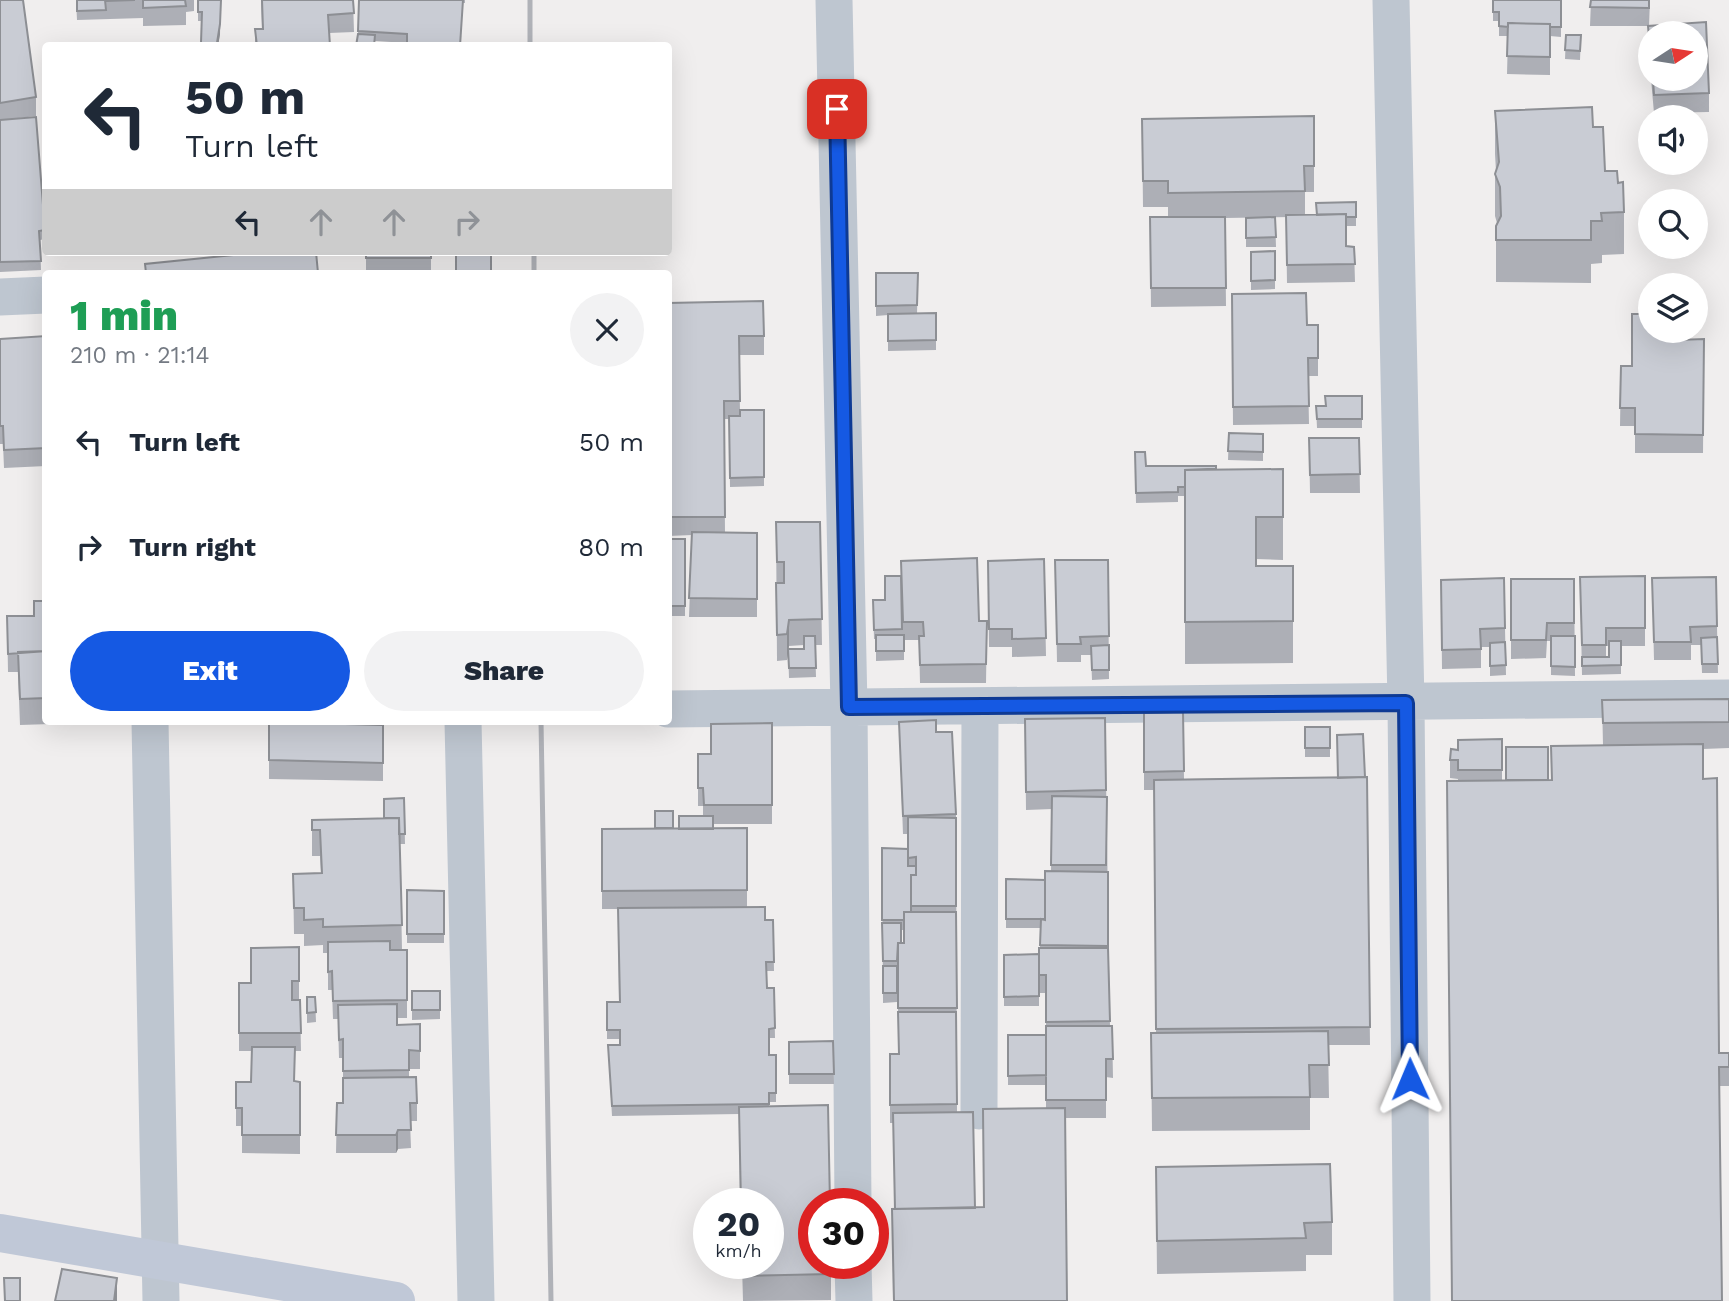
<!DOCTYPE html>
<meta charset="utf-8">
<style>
body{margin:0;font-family:"Work Sans",sans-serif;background:#f2f2f3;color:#1f2937;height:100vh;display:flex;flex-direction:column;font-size:26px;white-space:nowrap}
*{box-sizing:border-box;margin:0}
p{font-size:23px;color:#747a83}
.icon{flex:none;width:38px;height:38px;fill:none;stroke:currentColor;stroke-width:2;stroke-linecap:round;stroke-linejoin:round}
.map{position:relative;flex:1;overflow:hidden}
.details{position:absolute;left:42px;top:270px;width:630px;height:455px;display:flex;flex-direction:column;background:#fff;border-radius:7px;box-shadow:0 7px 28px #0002}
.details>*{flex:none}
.top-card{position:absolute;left:42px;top:42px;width:630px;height:214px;border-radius:7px;box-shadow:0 7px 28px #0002;background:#fff;color:#1f2937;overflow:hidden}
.needle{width:46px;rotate:78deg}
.tools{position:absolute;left:1638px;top:21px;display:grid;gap:14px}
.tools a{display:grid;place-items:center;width:70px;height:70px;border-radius:50%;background:#fff;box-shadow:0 7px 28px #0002;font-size:35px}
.speed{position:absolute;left:693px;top:1188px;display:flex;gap:14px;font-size:35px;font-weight:700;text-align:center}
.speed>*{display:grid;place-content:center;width:91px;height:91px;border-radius:50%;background:#fff;box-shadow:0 7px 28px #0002;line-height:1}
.speed small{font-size:18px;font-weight:400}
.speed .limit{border:10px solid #d22;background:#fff;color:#111}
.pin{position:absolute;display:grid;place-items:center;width:60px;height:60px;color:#fff;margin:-30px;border-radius:14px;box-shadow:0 4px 10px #0006}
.me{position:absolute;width:77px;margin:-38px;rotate:359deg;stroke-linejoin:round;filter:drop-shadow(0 0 5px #0008)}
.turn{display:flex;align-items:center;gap:24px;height:147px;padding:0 28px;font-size:32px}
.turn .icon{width:91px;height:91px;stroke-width:2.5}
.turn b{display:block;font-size:49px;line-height:60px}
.lanes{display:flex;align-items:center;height:66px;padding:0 28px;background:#0003;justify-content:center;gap:35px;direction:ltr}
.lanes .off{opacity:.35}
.round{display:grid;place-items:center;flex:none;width:74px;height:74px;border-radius:37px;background:#f2f2f3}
.summary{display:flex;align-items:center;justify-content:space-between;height:119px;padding:0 28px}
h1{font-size:42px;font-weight:800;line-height:52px;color:#1e9e55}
.primary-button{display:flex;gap:14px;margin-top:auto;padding:14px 28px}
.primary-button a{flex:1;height:80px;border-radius:42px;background:#1559e3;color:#fff;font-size:28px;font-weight:800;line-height:80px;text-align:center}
.primary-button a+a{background:#f2f2f3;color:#1f2937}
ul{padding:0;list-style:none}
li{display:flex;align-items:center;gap:21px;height:105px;padding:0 28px}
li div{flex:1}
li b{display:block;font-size:26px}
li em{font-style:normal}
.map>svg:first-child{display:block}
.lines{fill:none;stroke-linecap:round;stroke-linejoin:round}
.street{stroke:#bec6d0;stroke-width:37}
.secondary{stroke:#c0c8d7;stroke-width:38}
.rail{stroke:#b0b2b8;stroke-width:5}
.wall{fill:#adafb6;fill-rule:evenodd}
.shaded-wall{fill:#8d8f94}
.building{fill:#c9ccd4;stroke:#8d8f94;stroke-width:2}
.route-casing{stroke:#0e3a94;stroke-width:18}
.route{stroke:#1559e3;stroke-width:12}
</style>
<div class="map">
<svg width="1729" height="1301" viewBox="0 0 1729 1301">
<rect width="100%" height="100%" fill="#f0eeee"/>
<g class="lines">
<!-- street -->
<path class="street" d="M834,0L849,707L853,1204
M1391,0L1406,703L1412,1301
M0,297L46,295
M668,709L1729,698
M150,721L161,1301
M463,721L476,1301
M979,1111L980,706
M853,1264L854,1301"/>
<!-- secondary -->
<path class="secondary" d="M0,1233L396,1301"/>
<!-- rail -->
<path class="rail" d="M530,0V46
M534,252V273
M541,721L551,1301"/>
</g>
<!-- wall -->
<path class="wall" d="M0,0L36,97V116L19,118L45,230V239L40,240L41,270L0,272Z
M76,0H194V11L186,12V25L143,26V18L77,20Z
M198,0H221L220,34L218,46H201V21H198Z
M261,0H353L354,32L329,33L330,46H255V29H262Z
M359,0H465V3H463L407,43L375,41L358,34Z
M1493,0H1561V37L1550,36V75L1507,74L1508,36H1499V21H1493Z
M1591,0H1650L1649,26L1709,93V112L1654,113L1651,79H1696L1650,33V68L1648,26H1590Z
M1566,35H1581L1580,60L1565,59Z
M1495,111L1593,127L1605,171L1618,183L1624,212V254L1602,255V263L1591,264V283L1496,282V226L1497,223L1495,216V174L1496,171L1495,154Z
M1314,116V192H1305V215H1317L1356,202V226H1346V246L1354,247L1355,282L1287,283L1286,217L1225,218L1226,306L1151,307L1150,217H1168V207H1143L1142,119Z
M1275,217L1276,247H1246V218Z
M1275,251V289L1251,290V252Z
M366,252H431V273H366Z
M876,273H918L917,314L936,313V350L888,351V315L876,316Z
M1232,294L1307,325H1318V376H1308L1309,424L1233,425Z
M668,303L764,336V355H739L740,412L764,410V486L730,487L729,419H724L725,532L757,533V617H689L692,535L668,536Z
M46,336V466L4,468L3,444H0V339Z
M1704,339L1703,453H1635V426H1620L1621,366H1632L1678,340Z
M1362,396V428H1317L1316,406H1325Z
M1229,433L1263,434V461L1228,460Z
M1309,438H1359L1360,493H1310Z
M1135,452L1146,466L1216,469H1283V560L1256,559V566H1293V663L1185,664V496H1178V502L1136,503Z
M776,522H820L822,645H815L816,677L789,678L788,649H804V645L789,646L787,660L777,661Z
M668,539H685V616H668Z
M1044,559L1046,656L1012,657V647H989L988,561Z
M1055,560H1108L1109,679L1092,680L1091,655H1081V662H1057Z
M1645,576V646H1621V674L1582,675L1580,577ZM1606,646H1609V657H1606Z
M1652,578L1717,626L1718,673H1702L1701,645H1691V660H1654Z
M1511,579H1574L1575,676L1551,675V641H1547L1546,658L1511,659Z
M1441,580L1505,628L1506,675L1490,676V647H1481V668L1442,669Z
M873,600L979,621H987L986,683H920L919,640H904V660L876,661V639H874Z
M46,601V721H112V722L20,725L18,672H8L7,616H34Z
M1729,699V748L1703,749V779L1719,1053H1729V1086H1719L1458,781V779L1450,778V760L1458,750L1502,739V780H1552L1603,745L1602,700Z
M1183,712L1184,779L1367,777L1370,1045H1328L1329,1098H1310V1130L1152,1131L1151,1033H1156L1154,790H1144V713Z
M1105,718L1110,1026H1112L1113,1078L1106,1077V1118H1065L1067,1301H893L892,1209H895L893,1123H890V1054H898V961L897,1002L883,1003L882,848L908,849V834H903L899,722L936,732L956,814L957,1112L975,1208L983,1207L1046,1108V1085H1008V1035H1046V993H1039V1006H1004V955L1039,954L1040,948V928H1006V879L1045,880L1051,871L1052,809L1026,810L1025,719ZM901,930H904V943H901Z
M269,722L383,725V781L269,779Z
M772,723V824H713V829L747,828V907L765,920H773L774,971H766L767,988H774L775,1038H769V1055H776V1102H769V1107L831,1264V1300L743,1301L742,1264H768V1204H740L739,1114L612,1116L608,1045H620V1039H607V1002H619L618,909H602V829H679L703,816V806H698V754H711Z
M1305,727H1330V757H1305Z
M404,798L405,844H400L402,950H407V1018H397V1025L420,1051V1069H409V1077L417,1103V1121H410L411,1148L398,1149L396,1153H336L337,1103H343V1058H339L338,1019H333L332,990H328V953H323V945L304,946V934H294L293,874H321L320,856H312V820L384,818Z
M407,890L444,891V943H407Z
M299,947V999H292V1000H300L301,1051H295V1081L300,1082V1154L242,1153V1126H236V1082H251V1051H239V983H251Z
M412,991H440V1019L412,1020Z
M307,997H315L316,1022L307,1023Z
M833,1041L834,1084H789V1042Z
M1156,1167L1332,1222V1255H1306V1271L1157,1274Z"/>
<!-- shaded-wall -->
<path class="shaded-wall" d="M220,24V34L218,46H217Z
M789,620V646L787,660V634Z
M398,1130V1149L396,1153V1135Z
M117,1278V1301H114Z"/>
<!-- building -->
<path class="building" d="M0,0H23L36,97L0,103Z
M77,0H105L106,10L77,11Z
M106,0H135L106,1Z
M143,0H185L186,6L143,8Z
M198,0H221L220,24L217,43H201L202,12H198Z
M262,0H353L354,13L328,15L330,46H257L255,29H263Z
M359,0H463L460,46H407V34L358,31Z
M1493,0H1561V27H1550V24L1508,23V27L1499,26V12H1493Z
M1591,0H1649V8L1590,7Z
M1706,22L1709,93L1654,95L1653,79H1696V33H1650V50L1648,26Z
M1508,23L1550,24V57L1507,56Z
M358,34L375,35L374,46H356Z
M1566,35H1581L1580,51L1565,50Z
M1592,107L1593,127H1603L1605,171H1617L1618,183L1623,182L1624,212L1601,213L1602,221H1591V240H1496V226L1501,216L1500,187L1495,174L1499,162L1495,111Z
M1314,116V166H1304L1305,191L1168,193V181H1143L1142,119Z
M36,117L45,230L39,231L41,261L0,262V120Z
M1356,202V217H1346V214L1317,215L1316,203Z
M1346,214V246L1354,247L1355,264L1287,265L1286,215Z
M1150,217H1225L1226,288H1151Z
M1275,217L1276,237L1246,238V218Z
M1275,251V280L1251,281V252Z
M234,252H263L234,255Z
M263,252H316L318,273H146L145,264Z
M366,252H431V258H366Z
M456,252H491V273H456Z
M876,273H918L917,305L876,306Z
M1306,293L1307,325H1318V358H1308L1309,406L1233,407L1232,294Z
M763,301L764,336H739L740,401H724L725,517H668V303Z
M936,313V340L888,341V314Z
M1632,314H1650V331H1678V340L1704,339L1703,435L1635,434V408H1620L1621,366H1632Z
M46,336V448L4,450L3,426H0V339Z
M1325,396H1362V419H1317L1316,406H1326Z
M740,410H764V477L730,478L729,416H740Z
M1229,433L1263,434V452L1228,451Z
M1309,438H1359L1360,474L1310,475Z
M1135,452H1145L1146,466H1216V469L1185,470V487H1178V492L1136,493Z
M1283,469V517H1256V566H1293V621L1185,622V470Z
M776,522H820L822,619L789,620L787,634L777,635L776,583H784V562H777Z
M692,532L757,533V599L689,598Z
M668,539H685V606H668Z
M977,558L979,621H987L986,664L920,665L919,636H924L923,622H903L901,561Z
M1044,559L1046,638L1012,639V629H989L988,561Z
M1055,560H1108L1109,636L1080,637L1081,644H1057Z
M885,576H901L902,629L874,630L873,600H885Z
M1645,576V628H1606V645H1582L1580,577Z
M1716,577L1717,626L1690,627L1691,642H1654L1652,578Z
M1504,578L1505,628L1480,629L1481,649L1442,650L1441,580Z
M1511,579H1574V623H1547L1546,640H1511Z
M34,601H46V651L8,654L7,616H34Z
M876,635H904V651H876Z
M804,636H815L816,668H789L788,649H804Z
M1551,636H1575V667L1551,666Z
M1717,637L1718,664H1702L1701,638Z
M1609,641H1621V665L1582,666V657H1609Z
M1505,642L1506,665L1490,666V643Z
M1109,645V670H1092L1091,646Z
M46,651V698L20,699L18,652Z
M1729,699V722L1603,723L1602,700Z
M1183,712L1184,771L1144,772V713Z
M1105,718L1106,790L1026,792L1025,719Z
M936,720V732H952L956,814L903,816L899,722Z
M269,722L383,725V763L269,760Z
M772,723V805H704L703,788H698V754H711V724Z
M1305,727H1330V748H1305Z
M1363,734L1365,777L1338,778L1337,735Z
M1502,739V770H1458V760H1450L1451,749L1458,750V740Z
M1703,744V779L1717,778L1719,1053H1729V1067H1719L1722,1301H1452L1447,781L1552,780L1551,746Z
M1506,747H1548V780H1506Z
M1367,777L1370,1027L1156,1029L1154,780Z
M1052,796L1107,797L1106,865H1051Z
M404,798L405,834H399V818H384V799Z
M655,811H673V828H655Z
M679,816H713V829H679Z
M908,817L956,818V906H911V875H916V857L908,858Z
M399,818L402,925L323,927V919L304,920V908H294L293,874L322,873L320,830H312V820Z
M747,828V890L602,891V829Z
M882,848L908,849V866H916V875H911V912H904V920H882Z
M1045,871L1108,872V946L1040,945L1041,919L1045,920Z
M1006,879L1045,880V919H1006Z
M407,890L444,891V934H407Z
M765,907V920H773L774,962H766L767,988H774L775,1028L769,1029V1055H776V1093H769V1104L612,1106L608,1045H620V1030H607V1002H620L618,908Z
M904,912H956L957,1008H898V943H904Z
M882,923H901V943H898L897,961H883Z
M390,941V950H407V1000L333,1001L332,971L328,972V942Z
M299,947V981H292V1000H300L301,1033H239V983H251V948Z
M1039,948H1108L1110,1021L1046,1022V975H1039Z
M1039,954V996L1004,997V955Z
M883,966H897V993H883Z
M412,991H440V1010H412Z
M307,997H315L316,1012L307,1013Z
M397,1004V1025L420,1024V1051L409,1050V1070L343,1071V1039L339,1040L338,1005Z
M898,1012H956L957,1104L890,1105V1054H899Z
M1046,1026H1112L1113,1059H1106V1100H1046Z
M1328,1031L1329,1065H1309L1310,1097L1152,1098L1151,1033Z
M1008,1035H1046V1075L1008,1076Z
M833,1041L834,1074H789V1042Z
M252,1047H295L294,1081L300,1082V1135H242V1108H236V1082H251Z
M416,1077L417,1103H410L411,1130H398L396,1135H336L337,1103H343V1078Z
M828,1105L830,1204H814V1264H831V1274L743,1276L742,1264H768V1204H741L739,1107Z
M1065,1108L1067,1301H895L894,1300L892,1209L984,1207L983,1109Z
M973,1112L975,1208L895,1209L893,1113Z
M1330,1164L1332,1222L1304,1223L1306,1238L1157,1241L1156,1167Z
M62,1269L117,1278L114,1301H55Z
M4,1278H20V1301H5Z"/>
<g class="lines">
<defs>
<path id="route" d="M837,109L849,707L1406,703L1410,1079"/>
</defs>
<!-- route casing -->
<use href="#route" class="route-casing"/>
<!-- route -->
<use href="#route" class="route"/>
</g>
</svg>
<div class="tools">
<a><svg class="needle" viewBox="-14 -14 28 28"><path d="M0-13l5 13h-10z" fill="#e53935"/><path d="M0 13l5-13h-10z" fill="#747a83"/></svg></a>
<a><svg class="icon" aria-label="sound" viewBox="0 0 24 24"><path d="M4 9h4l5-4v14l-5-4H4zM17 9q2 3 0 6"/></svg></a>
<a><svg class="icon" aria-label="search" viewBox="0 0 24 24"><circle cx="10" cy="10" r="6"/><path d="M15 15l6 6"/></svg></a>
<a><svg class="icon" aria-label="layers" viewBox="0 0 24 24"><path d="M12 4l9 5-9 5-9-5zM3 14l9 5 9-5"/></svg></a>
</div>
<div class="speed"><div>20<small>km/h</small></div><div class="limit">30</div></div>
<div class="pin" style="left:837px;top:109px;background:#d93025"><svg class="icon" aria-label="arrive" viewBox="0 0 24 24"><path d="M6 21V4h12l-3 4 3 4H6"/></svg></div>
<svg class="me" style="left:1410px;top:1079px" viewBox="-20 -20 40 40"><path d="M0-17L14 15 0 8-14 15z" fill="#1559e3" stroke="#fff" stroke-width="4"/></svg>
<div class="top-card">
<div class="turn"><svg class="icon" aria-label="left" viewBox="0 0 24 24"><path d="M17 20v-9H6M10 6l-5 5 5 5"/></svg><div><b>50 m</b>Turn left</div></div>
<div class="lanes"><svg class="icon" aria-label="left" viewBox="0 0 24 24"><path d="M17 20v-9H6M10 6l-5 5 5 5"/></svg><svg class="icon off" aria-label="ahead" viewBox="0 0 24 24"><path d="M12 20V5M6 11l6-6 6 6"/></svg><svg class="icon off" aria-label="ahead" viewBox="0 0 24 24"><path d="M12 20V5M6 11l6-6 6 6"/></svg><svg class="icon off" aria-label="right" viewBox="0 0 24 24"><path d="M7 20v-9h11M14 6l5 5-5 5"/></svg></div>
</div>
<section class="details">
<div class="summary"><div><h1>1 min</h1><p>210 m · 21:14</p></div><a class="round"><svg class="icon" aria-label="close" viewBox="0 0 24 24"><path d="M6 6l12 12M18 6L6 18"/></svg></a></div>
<ul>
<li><svg class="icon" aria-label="left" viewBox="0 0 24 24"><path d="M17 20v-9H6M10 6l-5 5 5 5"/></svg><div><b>Turn left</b></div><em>50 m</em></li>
<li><svg class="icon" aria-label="right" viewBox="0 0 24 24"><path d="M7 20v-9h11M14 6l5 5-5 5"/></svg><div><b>Turn right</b></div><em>80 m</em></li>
</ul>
<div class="primary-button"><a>Exit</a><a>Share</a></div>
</section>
</div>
